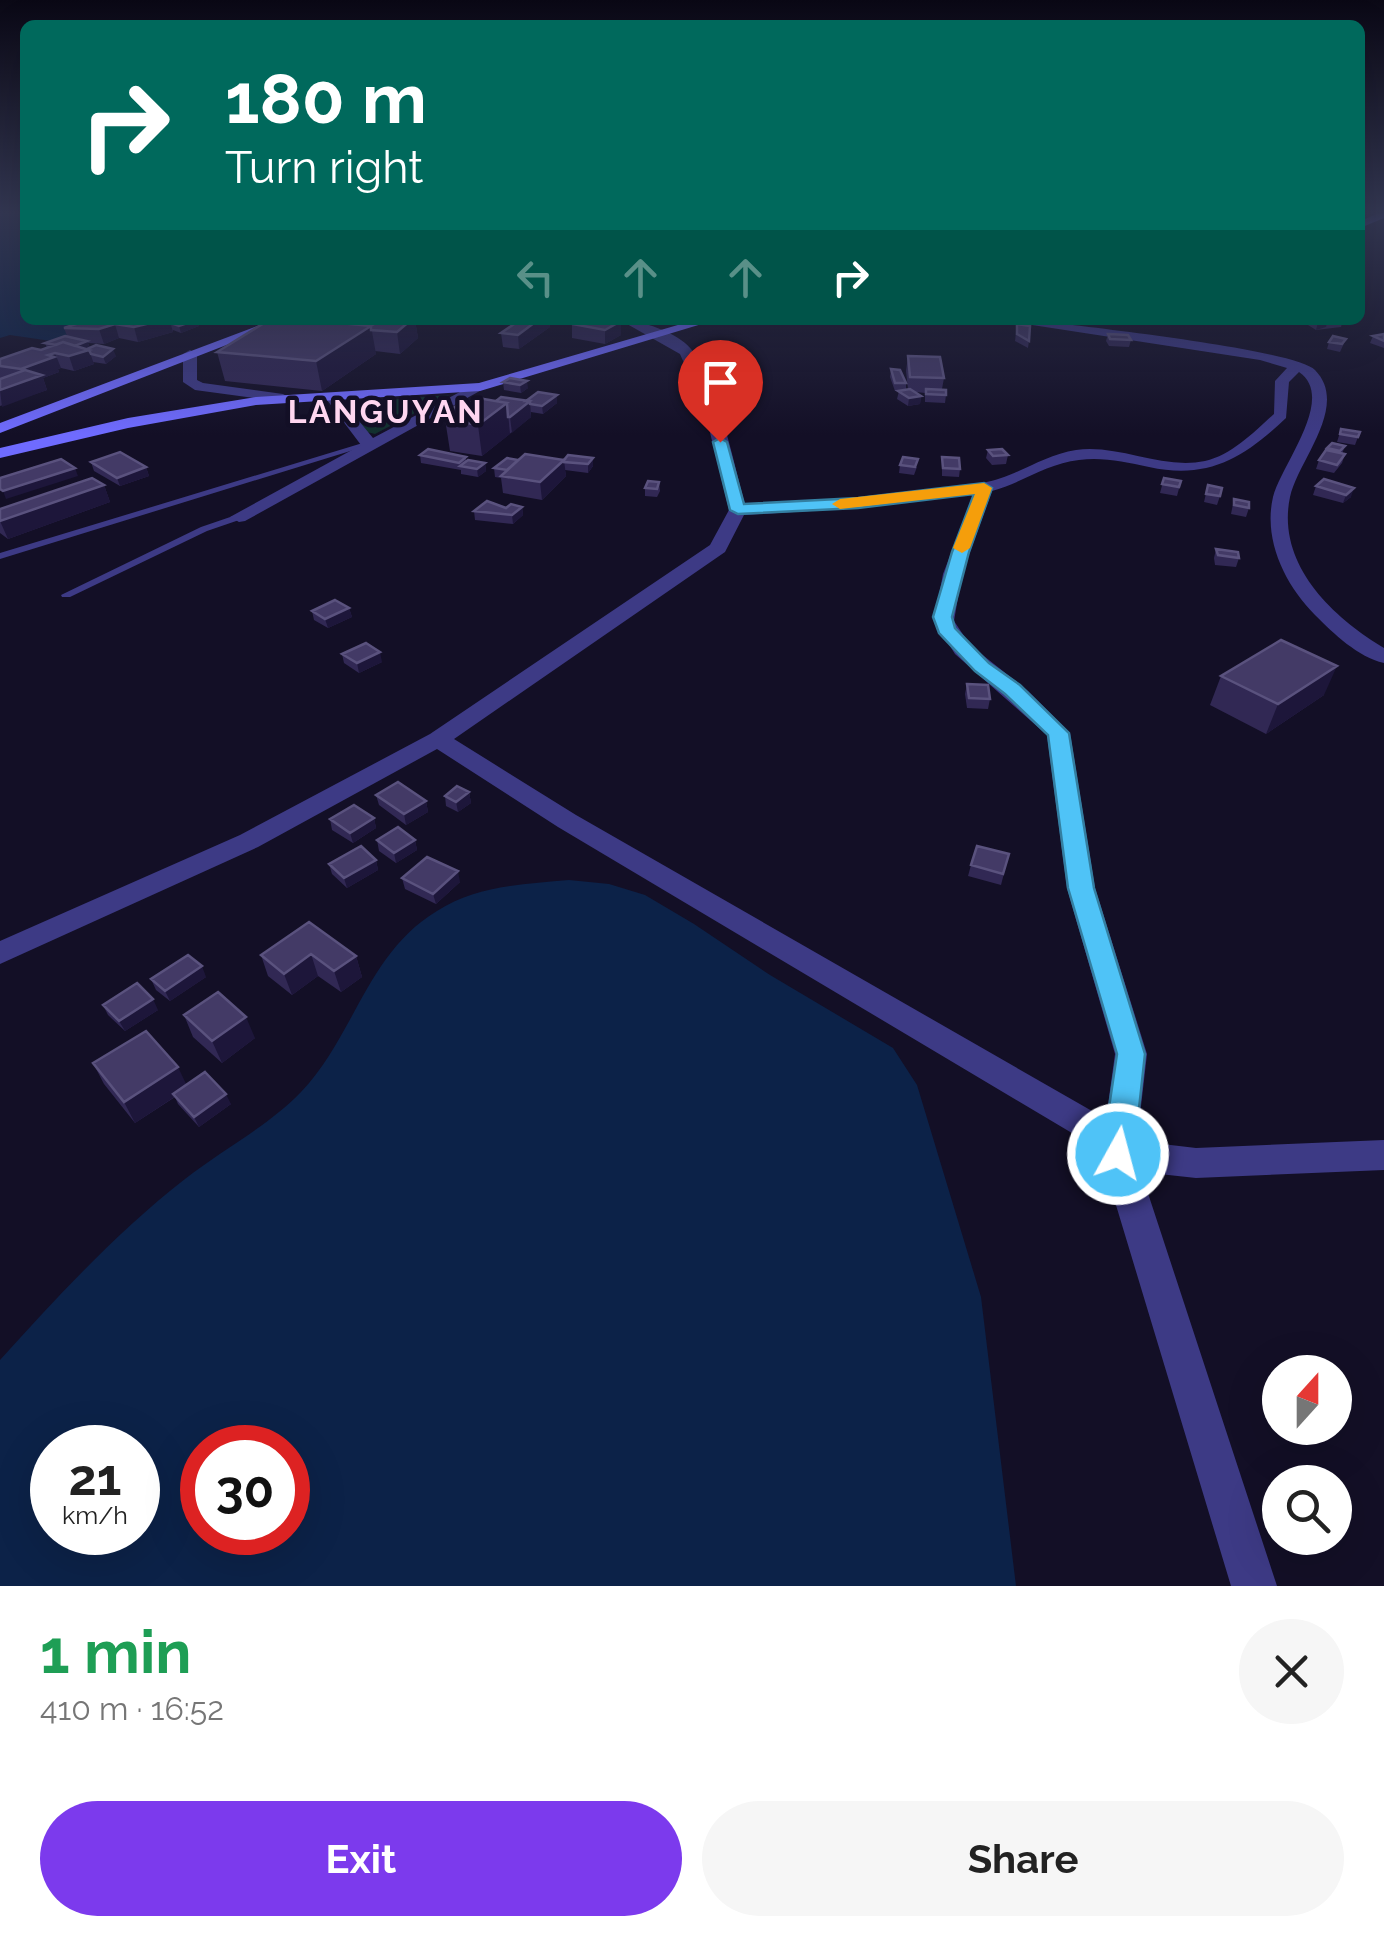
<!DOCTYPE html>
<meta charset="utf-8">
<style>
body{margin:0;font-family:Raleway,sans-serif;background:#f6f6f6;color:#222;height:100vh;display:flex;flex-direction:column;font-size:38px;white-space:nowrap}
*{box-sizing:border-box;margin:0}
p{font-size:32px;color:#767676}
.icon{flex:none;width:55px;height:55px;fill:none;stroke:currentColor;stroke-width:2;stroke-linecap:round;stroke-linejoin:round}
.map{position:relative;height:1586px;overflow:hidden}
.panel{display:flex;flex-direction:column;background:#fff;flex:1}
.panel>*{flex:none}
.guide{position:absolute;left:20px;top:20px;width:1345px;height:305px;border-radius:15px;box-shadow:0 10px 40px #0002;background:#00695c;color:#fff;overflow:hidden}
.needle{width:65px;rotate:21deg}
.buttons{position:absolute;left:1262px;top:1355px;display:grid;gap:20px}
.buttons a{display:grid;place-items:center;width:90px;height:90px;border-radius:50%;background:#fff;box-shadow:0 10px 40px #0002;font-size:50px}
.speed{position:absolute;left:30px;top:1425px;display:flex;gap:20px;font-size:50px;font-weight:700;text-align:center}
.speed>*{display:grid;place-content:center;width:130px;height:130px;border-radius:50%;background:#fff;box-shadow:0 10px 40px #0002;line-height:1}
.speed small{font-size:25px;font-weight:400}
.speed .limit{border:15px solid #d22;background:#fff;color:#111}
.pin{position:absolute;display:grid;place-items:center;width:85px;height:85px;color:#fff;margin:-102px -42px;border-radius:50% 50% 50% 0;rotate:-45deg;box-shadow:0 0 10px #0007}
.pin .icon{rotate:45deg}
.me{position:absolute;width:110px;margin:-55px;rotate:7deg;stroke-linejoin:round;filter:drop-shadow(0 0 8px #0008)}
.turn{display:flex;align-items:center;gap:35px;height:210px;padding:0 40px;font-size:45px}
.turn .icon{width:130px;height:130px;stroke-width:2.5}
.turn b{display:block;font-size:70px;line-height:85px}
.lanes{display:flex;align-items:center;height:95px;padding:0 40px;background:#0003;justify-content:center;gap:50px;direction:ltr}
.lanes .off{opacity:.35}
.round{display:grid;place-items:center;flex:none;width:105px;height:105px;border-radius:52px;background:#f6f6f6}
.summary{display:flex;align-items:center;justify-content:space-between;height:170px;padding:0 40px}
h1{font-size:60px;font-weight:700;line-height:75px;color:#1e9e55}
.action{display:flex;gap:20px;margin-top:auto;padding:20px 40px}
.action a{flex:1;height:115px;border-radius:60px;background:#7c3aed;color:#fff;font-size:40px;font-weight:700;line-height:115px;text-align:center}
.action a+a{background:#f6f6f6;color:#222}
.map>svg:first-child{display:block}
.green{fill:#12302f}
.water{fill:#0c2248;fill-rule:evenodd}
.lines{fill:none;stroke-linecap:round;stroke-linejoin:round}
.lane{fill:#3d3a85;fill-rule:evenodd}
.street{fill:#3d3a85;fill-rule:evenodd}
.secondary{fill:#6f6bff;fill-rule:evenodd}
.wall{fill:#312854}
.shaded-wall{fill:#1d163a}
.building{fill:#433a66;stroke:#5a527e;stroke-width:2.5}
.route{fill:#4fc3f7;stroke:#337fa1;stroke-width:2.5}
.slow{fill:#f59e0b}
.labels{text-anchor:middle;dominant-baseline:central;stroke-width:9;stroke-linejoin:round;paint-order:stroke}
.far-district-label{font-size:32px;font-weight:bold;letter-spacing:2.5px;fill:#ffd6f0;stroke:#130f26}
</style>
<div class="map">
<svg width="1384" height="1586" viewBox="0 0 1384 1586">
<rect width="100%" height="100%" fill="#130f26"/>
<!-- green -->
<path class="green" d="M449,395L375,434L363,431L349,403Z"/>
<!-- water -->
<path class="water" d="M0,213H25V320H121L51,341L10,335L0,338Z
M569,880L609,884L645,895L694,924L770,975L893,1048L917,1085L981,1297L1016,1586H0V1360C58,1296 117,1232 185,1179C223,1149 267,1127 301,1092C354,1037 367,953 437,911C476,886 523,884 569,880ZM52,1448H138V1532H52ZM202,1448H288V1532H202Z"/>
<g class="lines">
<!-- lane -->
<path class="lane" d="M366,442L373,444L0,559V553Z
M239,514L243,517L242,519L207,531L70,597H62L61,595L201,527Z"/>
<!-- street -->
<path class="street" d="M620,320C641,320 677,332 691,349C718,383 733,461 745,504C824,500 904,497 982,483C1015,478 1042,455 1076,450C1119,444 1162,470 1205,461C1232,455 1254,432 1274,414L1275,381L1287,368L1260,360L1000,320H1033C1077,326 1295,349 1315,370C1350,406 1298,460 1290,497C1276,564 1332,617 1384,648V663C1358,657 1334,634 1315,615C1285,585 1263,540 1273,497C1281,465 1337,398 1299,372L1289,382L1286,418C1244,458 1208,480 1149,467C1125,462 1103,457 1079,460C1048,463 1022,483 992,491L962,574L954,621L970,645L1028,691L1070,733L1095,888L1147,1054L1137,1141L1196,1148L1384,1140V1170L1196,1178L1141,1172L1277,1586H1231L1103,1162L1082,1139L558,827L437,749L258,847L0,964V941L240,835L430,734L710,545L729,510L704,408L680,354ZM974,494L943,574L934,621L955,654L1047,735L1067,888L1115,1054L1106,1119L576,815L454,739L725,552L744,515L858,508Z
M190,350L197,354V380L203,383L283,394L290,398L283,402L195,390L183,382V354Z
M475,384L487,387L245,521L239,522L230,517L361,445L324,396L326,393H336L373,438Z"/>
<!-- secondary -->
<path class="secondary" d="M1379,213H1384V218L1360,228V221Z
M273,320H291L0,433V423Z
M695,320H715L480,391L256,405L128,428L0,458V448L128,418L256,397L479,383Z"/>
</g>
<!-- wall -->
<path class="wall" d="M88,320H216L205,324L198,323L199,326L181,333L173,330V332L138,342L119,338L104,344L88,343L90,348L116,356L106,364L93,362L94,364L74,371L61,368L58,369L59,372L43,378L47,390L0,406V359L47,348L45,343L67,336L64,328Z
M415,320L418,338L400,354L375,351L376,354L322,391L225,381L217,352Z
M520,320H549L550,327L519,349L503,347L501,333Z
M579,320L621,335L605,344L572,338V324Z
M647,320H674V321L663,325Z
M1275,320H1295L1294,324H1281Z
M1300,320H1343L1341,327L1316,330Z
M1016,332L1029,341L1028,348L1015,341Z
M1108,334L1131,340L1129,347L1109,346L1106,341Z
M1384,334V348L1370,343L1373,336Z
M1346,339L1340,352L1327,349L1329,342Z
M908,356L944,378L942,389L946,395L945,403L925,402V393L916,392L921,396L920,404L908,406L897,399L899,391H895L890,377L891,369L906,383V390L908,389L906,371Z
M510,378L528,388L521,393L504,390L503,382Z
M557,395V403L543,414L531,412V417L482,456L450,451L445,419L448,417V412L469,404L496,401H526Z
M1341,429L1358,437L1355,445L1337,442Z
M1345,446L1342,454H1345L1342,463L1334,473L1316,469L1319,460L1327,448Z
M988,450L1008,455L1006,464L992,465L986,458Z
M420,455L466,457V461L485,463L486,471L478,477L461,474V470L421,463Z
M942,457L960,469L959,477L942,476Z
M593,458V466L588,473L565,470L566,476L542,500L503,493L501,478L495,477L494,468L518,460Z
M91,462L146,467L149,476L120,486L94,471Z
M900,465L917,467L914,475L899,473Z
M1164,478L1181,481L1177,496L1160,493Z
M659,482L660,491L657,497L645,496V488Z
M104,485L110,502L8,539L0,533V509Z
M1208,485L1220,496L1217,505L1204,502Z
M1316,486L1351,497L1343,503L1313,495Z
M1234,499L1249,508L1246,517L1231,514Z
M522,507L523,515L513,524L475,520L474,511Z
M1216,549L1239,558L1236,567L1215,565L1214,558Z
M349,608L352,617L328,628L314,620L312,611Z
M342,654L382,662L359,673L344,663Z
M1221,676L1324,695L1266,734L1210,705Z
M967,684L990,699L988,709L967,708L965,694Z
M469,792L471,803L458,812L446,806L445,796Z
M376,795L426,801L428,812L406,825L379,805Z
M374,818L376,828L353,843L332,830L330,819Z
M377,840H415L417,850L396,863L379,851Z
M1009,854L1001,885L968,876L971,865Z
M376,860L378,870L347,888L332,874L329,864Z
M402,878L460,882L436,904L405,889Z
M309,922L356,956L362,977L341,992L318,976L292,995L268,976L261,955Z
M206,977L170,1001L156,990L151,979Z
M103,1005L158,1010L125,1031L108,1015Z
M184,1015L255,1038L222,1063L193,1037Z
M93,1063L186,1085L231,1104L199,1127L178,1104L175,1097L135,1123L104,1084Z"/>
<!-- shaded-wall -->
<path class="shaded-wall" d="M153,320H172L170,321L173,332L138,342L134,327Z
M198,320L199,326L181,333L179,326Z
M411,320H415L418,338L400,354L397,332Z
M537,320H549L550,327L519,349L518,335Z
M663,320H674V321L663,325Z
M1328,320L1326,327L1316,330L1318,322Z
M621,321V335L605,344V330Z
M115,324L119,338L104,344L99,329Z
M371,326L376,354L322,391L316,361Z
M87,341L90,348H69Z
M113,349L116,356L106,364L103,357Z
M89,350L94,364L74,371L69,356Z
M55,353L61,368L58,369L59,372L43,378L47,390L2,407L0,390L25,381L21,369Z
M527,381L528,388L521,393L520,385Z
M557,395V403L543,414L542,406Z
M921,396L920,404L908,406L909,398Z
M530,401L531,417L512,433L510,417Z
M507,403L510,434L482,456L478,425Z
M593,458V466L588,473V464Z
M564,460L566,476L542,500L540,482Z
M485,463L486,471L478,477L477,469Z
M146,467L149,476L120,486L117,478Z
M75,468L78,476L6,499L3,491Z
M104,485L110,502L8,539L0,521Z
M1354,488L1351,497L1343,503L1346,495Z
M522,507L523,515L513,524L512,515Z
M349,608L352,617L328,628L325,619Z
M380,652L382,662L359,673L357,663Z
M1337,666L1324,695L1266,734L1278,704Z
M469,792L471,803L458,812L456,802Z
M426,801L428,812L406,825L404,814Z
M374,818L376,828L353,843L350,833Z
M415,840L417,850L396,863L394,853Z
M376,860L378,870L347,888L344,878Z
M458,871L460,882L436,904L433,894Z
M311,954L318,976L292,995L284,974Z
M356,956L362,977L341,992L334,971Z
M202,966L206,977L170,1001L165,991Z
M153,999L158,1010L125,1031L119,1021Z
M246,1017L255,1038L222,1063L212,1041Z
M178,1067L188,1088L135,1123L124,1102Z
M226,1094L231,1104L199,1127L194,1117Z"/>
<!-- building -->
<path class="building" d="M88,320H163L134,327L115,324L99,329L64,328Z
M170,320H196L179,326L171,323Z
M269,320H309L371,326L316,361L217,352Z
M309,320H411L397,332L371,330V326Z
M520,320H538L518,335L501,333Z
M579,320H614L621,321L605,330L572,324Z
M1017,324L1030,326L1029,341L1017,334Z
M1108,334L1128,335L1131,340L1110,339Z
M1384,334V341L1373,336Z
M65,336L87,341L75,346L63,342L56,345L45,343Z
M1333,336L1346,339L1342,344L1329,342Z
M63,342L89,350L69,356L55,353L48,355L54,357L21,369L0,366V359L32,348L41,350Z
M96,345L113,349L103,357L91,354L89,350L87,349Z
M908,356L940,357L944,378L910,377Z
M891,369L900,370L906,383H895Z
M25,370L42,375L0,390V379Z
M510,378L527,381L520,385L503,382Z
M910,389L921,396L909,398L898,391Z
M926,389L946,390V395L926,394Z
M538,392L557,395L542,406L530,404V401H526Z
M501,397L530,401L510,417H508L507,403L496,401Z
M478,398L507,403L478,425L445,419L454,413L448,412L460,403L469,404Z
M1341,429L1360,432L1358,437L1340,434Z
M1332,443L1345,446L1340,451L1327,448Z
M428,449L466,457L459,463L420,455Z
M1002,449L1008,455L993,456L988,450Z
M1326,450L1345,454L1337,465L1319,460Z
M120,452L146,467L117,478L91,462Z
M525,454L564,460L540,482L501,476Z
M568,455L593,458L588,464L564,462V460Z
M903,457L918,459L915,467L900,465Z
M942,457L959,458L960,469L943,468Z
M507,458L518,460L507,470L494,468Z
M61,459L75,468L3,491L0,489V478Z
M468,460L485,463L477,469L460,466Z
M92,478L104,485L0,521V509Z
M1164,478L1181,481L1179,487L1162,484Z
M1324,479L1354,488L1346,495L1316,486Z
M648,481L659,482L657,489L645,488Z
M1208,485L1222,488L1220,496L1206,494Z
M1234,499L1249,502V508L1234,505Z
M487,501L506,508L511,504L522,507L512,515L474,511Z
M1216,549L1238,552L1239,558L1218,555Z
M335,600L349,608L325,619L312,611Z
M1281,640L1337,666L1278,704L1221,676Z
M366,643L380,652L357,663L342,654Z
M967,684L988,685L990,699L969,698Z
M398,782L426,801L404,814L376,795Z
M457,786L469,792L456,802L445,796Z
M354,805L374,818L350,833L330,819Z
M398,827L415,840L394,853L377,840Z
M361,846L376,860L344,878L329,864Z
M977,846L1009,854L1003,874L971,865Z
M427,857L458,871L433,894L402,878Z
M309,922L356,956L334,971L311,954L284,974L261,955Z
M188,955L202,966L165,991L151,979Z
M137,983L153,999L119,1021L103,1005Z
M218,992L246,1017L212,1041L184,1015Z
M146,1031L178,1067L124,1102L93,1063Z
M205,1072L226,1094L194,1117L173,1094Z"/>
<!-- sky -->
<linearGradient id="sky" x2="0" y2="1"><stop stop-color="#0a0815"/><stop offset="0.49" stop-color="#333752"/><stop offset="1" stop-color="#333752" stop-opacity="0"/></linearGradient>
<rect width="1384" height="435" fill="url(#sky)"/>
<!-- route -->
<path class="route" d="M720,438L727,442L744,504L858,498L984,483L992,488L969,552L952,617L955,628L989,663L1020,685L1069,733L1094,888L1145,1054L1134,1154L1129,1164L1118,1168L1107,1164L1102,1154L1117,1054L1068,888L1048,735L1005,694L975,671L939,633L933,617L952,552L974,494L858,508L738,514L730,510L713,442Z"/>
<!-- slow -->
<path class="slow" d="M984,483L992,488L970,548L962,553L953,548L975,494L840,509L832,504L840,499Z"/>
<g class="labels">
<!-- far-district labels -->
<g class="far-district-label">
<text x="386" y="411">LANGUYAN</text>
</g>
</g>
</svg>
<div class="buttons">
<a><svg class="needle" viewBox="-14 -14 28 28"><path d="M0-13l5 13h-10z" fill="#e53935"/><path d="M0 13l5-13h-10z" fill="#767676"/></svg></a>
<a><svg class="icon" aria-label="search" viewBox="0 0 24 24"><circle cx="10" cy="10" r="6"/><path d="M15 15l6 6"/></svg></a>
</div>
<div class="speed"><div>21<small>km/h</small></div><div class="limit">30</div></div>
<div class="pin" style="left:720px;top:442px;background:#d93025"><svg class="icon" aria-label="arrive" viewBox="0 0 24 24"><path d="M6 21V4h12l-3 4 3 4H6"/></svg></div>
<svg class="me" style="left:1118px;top:1154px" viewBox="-20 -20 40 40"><circle r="17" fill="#4fc3f7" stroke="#fff" stroke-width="3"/><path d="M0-11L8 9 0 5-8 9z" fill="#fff"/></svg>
<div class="guide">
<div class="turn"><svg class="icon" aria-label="right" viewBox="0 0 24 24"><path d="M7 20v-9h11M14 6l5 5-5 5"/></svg><div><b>180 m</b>Turn right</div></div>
<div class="lanes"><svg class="icon off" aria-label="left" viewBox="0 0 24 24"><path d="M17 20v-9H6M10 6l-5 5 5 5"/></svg><svg class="icon off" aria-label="ahead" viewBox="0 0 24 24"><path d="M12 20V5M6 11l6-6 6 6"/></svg><svg class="icon off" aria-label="ahead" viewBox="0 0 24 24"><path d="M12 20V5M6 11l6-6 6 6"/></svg><svg class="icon" aria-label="right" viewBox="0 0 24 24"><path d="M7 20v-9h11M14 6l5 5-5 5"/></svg></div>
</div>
</div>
<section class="panel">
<div class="summary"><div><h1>1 min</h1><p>410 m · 16:52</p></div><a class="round"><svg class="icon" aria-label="close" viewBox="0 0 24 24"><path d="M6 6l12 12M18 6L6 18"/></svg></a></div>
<div class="action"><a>Exit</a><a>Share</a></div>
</section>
